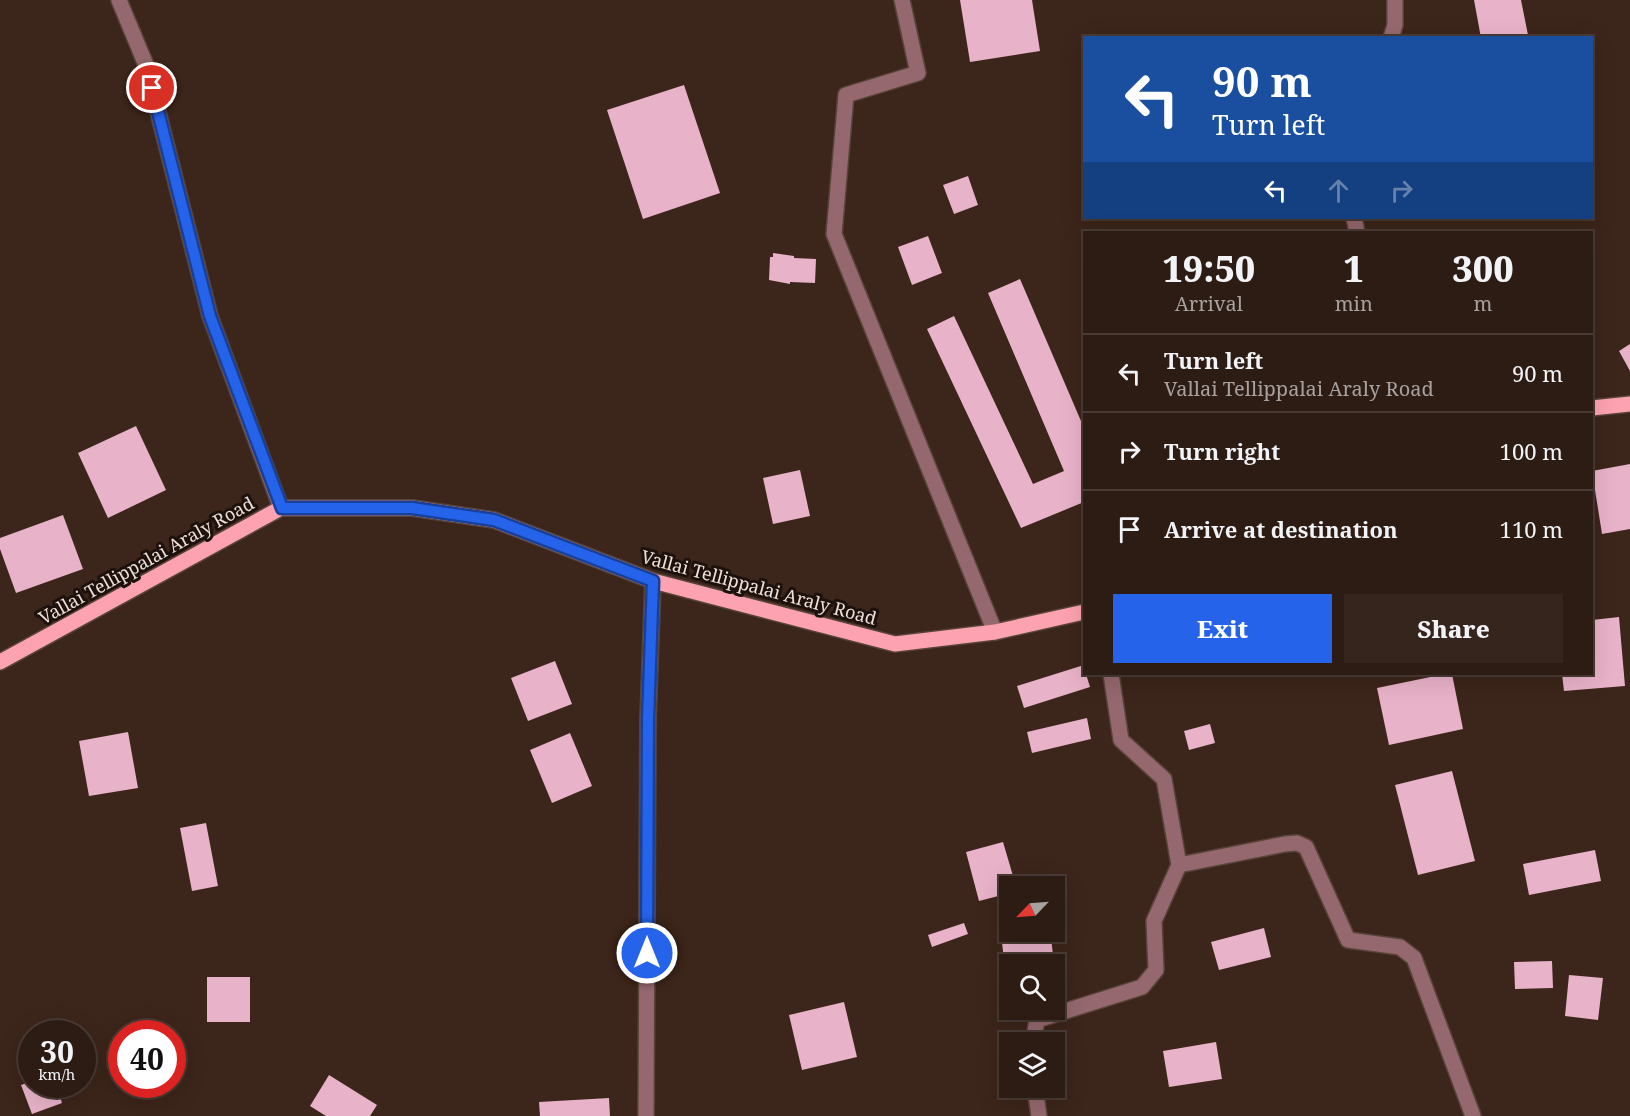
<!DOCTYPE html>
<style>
body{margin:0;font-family:"Noto Serif",serif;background:#35251d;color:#f1f3f6;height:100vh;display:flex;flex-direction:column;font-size:22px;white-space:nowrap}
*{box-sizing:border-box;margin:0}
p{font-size:20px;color:#a7a1a0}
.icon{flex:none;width:33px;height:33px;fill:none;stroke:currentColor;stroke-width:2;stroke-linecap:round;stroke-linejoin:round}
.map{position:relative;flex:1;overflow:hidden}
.drawer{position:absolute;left:1083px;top:231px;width:510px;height:444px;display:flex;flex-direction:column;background:#2d1c14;border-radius:0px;box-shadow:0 6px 24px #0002,0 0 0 2px #483a34}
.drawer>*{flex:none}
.banner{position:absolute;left:1083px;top:36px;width:510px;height:183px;border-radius:0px;box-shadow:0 6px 24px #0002,0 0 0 2px #483a34;background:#1a4fa0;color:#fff;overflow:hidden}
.needle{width:39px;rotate:245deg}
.tools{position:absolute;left:999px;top:876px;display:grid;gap:12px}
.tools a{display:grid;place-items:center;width:66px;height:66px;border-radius:0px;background:#2d1c14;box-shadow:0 6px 24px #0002,0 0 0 2px #483a34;font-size:30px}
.speed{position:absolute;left:18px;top:1020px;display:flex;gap:12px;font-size:30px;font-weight:700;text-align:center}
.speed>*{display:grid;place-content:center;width:78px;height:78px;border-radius:50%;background:#2d1c14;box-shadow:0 6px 24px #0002,0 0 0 2px #483a34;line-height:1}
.speed small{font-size:15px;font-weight:400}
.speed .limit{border:9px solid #d22;background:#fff;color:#111}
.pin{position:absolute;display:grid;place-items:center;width:51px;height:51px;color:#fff;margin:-26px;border:3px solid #fff;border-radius:50%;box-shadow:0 2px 6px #0007}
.me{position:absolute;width:66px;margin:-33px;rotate:0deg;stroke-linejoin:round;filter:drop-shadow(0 0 4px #0008)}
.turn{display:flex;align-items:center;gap:21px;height:126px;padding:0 30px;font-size:27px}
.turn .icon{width:78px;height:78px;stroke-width:2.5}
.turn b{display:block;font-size:42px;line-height:51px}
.lanes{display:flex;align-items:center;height:57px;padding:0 30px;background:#0003;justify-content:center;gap:30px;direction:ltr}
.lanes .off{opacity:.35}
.eta{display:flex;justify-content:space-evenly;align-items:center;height:102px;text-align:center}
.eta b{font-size:36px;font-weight:800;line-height:42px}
.primary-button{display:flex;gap:12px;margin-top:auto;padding:12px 30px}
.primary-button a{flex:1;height:69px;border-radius:0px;background:#2563eb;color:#fff;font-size:24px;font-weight:800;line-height:69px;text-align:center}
.primary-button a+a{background:#35251d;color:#f1f3f6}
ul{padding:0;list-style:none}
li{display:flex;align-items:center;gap:18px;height:78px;padding:0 30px;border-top:2px solid #483a34}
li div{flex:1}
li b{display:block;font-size:22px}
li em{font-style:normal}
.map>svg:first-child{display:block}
.building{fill:#e8b2c9}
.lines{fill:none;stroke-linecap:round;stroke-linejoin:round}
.minor-casing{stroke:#584338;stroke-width:18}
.major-casing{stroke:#584338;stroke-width:18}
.minor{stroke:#94686e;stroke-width:15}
.major{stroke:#fda2b0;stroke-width:15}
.route-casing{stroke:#184099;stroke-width:15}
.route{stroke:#2563eb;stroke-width:10}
.labels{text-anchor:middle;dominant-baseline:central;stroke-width:6;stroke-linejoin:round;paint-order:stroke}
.street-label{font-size:18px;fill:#eeded7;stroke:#1c110d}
</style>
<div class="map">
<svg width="1630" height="1116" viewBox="0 0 1630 1116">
<rect width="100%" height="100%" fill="#3c251a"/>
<!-- building -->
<path class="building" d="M960,0H1032L1040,51L970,62Z
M1474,0H1521L1528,35L1516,38H1481Z
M684,85L720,193L643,219L607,110Z
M968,176L978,205L954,214L943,185Z
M928,236L942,273L912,285L898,247Z
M773,253L794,256V258L816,259L815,283L790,282V284L769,280L770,257H773Z
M1020,279L1084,428V502L1021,528L927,329L954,316L1033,484L1064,471L988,293Z
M1630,344V371L1619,351Z
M136,426L166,490L108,518L78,453Z
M1630,464V529L1602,534L1592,471Z
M800,470L810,516L773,524L763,478Z
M63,515L83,569L16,593L0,549V538Z
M1619,617L1625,686L1564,691L1562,674H1592V620Z
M555,661L572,704L528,721L511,678Z
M1084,665V674H1086L1090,687L1024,708L1017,686Z
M1445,674H1452L1463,729L1389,745L1377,688Z
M1087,718L1091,739L1032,753L1027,732Z
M1210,724L1215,743L1189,750L1184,731Z
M128,732L138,788L89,796L79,741Z
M570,733L592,786L552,803L530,750Z
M1452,771L1475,861L1418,875L1395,785Z
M206,823L218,886L192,891L180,828Z
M1003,842L1016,886H1010V893L979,901L966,852Z
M1595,850L1601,881L1529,895L1523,864Z
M964,923L968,934L932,947L928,935Z
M1264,928L1271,957L1219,970L1211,942Z
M1051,937L1054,964H1010V997H1008L1002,942Z
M1552,961L1553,988L1515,989L1514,962Z
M1569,975L1603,978L1598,1020L1565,1016Z
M207,977H250V1022H207Z
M844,1002L857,1057L802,1070L789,1015Z
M1216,1042L1222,1079L1169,1087L1163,1051Z
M329,1075L377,1105L370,1116H326L310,1106Z
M32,1081V1084H56L62,1103L32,1114L21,1085Z
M609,1098L610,1116H540L539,1102Z"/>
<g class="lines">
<defs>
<path id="minor" d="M119,0L146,65L210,316L281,508
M902,0L918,73L846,95L834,234L995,632
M1391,38L1395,25V0
M1354,218L1357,232
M1179,865L1285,844L1297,843L1306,847L1348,940L1400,947L1414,958L1473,1116
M1033,1042L1037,1020L1142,987L1156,970L1154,921L1179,865L1164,779L1121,740L1111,674
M1035,1088L1039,1116
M646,1116L648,719L653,581"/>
<path id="major" d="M1592,408L1630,404
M0,662L281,508H412L494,520L653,581L895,644L995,632L1084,612"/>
</defs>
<!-- minor casing -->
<use href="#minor" class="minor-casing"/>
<!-- major casing -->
<use href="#major" class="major-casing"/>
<!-- minor -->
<use href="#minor" class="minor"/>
<!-- major -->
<use href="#major" class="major"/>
</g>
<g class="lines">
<defs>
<path id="route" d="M152,88L210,316L282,508H412L494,520L653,581L648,719L647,953"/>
</defs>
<!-- route casing -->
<use href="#route" class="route-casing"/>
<!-- route -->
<use href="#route" class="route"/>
</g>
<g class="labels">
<!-- street labels -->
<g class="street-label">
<text transform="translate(146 560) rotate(-29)">Vallai Tellippalai Araly Road</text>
<text transform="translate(759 587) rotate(15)">Vallai Tellippalai Araly Road</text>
</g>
</g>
</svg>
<div class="tools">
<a><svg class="needle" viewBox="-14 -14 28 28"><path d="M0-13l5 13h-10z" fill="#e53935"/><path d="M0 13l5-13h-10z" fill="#a7a1a0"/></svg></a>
<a><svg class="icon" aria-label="search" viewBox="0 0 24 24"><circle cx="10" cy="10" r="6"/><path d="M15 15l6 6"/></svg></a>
<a><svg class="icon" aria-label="layers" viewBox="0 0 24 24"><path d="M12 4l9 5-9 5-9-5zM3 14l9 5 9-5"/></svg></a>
</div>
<div class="speed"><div>30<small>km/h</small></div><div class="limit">40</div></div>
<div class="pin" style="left:152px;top:88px;background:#d93025"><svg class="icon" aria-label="arrive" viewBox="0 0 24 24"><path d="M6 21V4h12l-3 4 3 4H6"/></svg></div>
<svg class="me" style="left:647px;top:953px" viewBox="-20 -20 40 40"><circle r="17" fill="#2563eb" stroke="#fff" stroke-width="3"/><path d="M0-11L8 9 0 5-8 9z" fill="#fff"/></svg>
<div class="banner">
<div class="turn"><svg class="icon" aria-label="left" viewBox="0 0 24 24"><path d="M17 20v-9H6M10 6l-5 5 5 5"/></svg><div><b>90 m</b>Turn left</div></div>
<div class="lanes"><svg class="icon" aria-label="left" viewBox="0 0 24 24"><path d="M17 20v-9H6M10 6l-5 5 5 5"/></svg><svg class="icon off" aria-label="ahead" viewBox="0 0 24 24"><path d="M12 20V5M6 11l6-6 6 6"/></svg><svg class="icon off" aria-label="right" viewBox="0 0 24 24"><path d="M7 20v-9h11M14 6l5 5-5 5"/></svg></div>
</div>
<section class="drawer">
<div class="eta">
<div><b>19:50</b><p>Arrival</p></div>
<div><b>1</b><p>min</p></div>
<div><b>300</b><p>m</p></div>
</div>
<ul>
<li><svg class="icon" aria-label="left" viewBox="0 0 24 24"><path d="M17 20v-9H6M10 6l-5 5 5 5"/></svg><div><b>Turn left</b><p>Vallai Tellippalai Araly Road</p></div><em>90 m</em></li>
<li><svg class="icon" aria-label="right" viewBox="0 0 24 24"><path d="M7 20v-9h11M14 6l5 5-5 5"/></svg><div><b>Turn right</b></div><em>100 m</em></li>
<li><svg class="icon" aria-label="arrive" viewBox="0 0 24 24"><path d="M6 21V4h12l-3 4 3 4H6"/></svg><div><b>Arrive at destination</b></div><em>110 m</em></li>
</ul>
<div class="primary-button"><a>Exit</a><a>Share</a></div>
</section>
</div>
